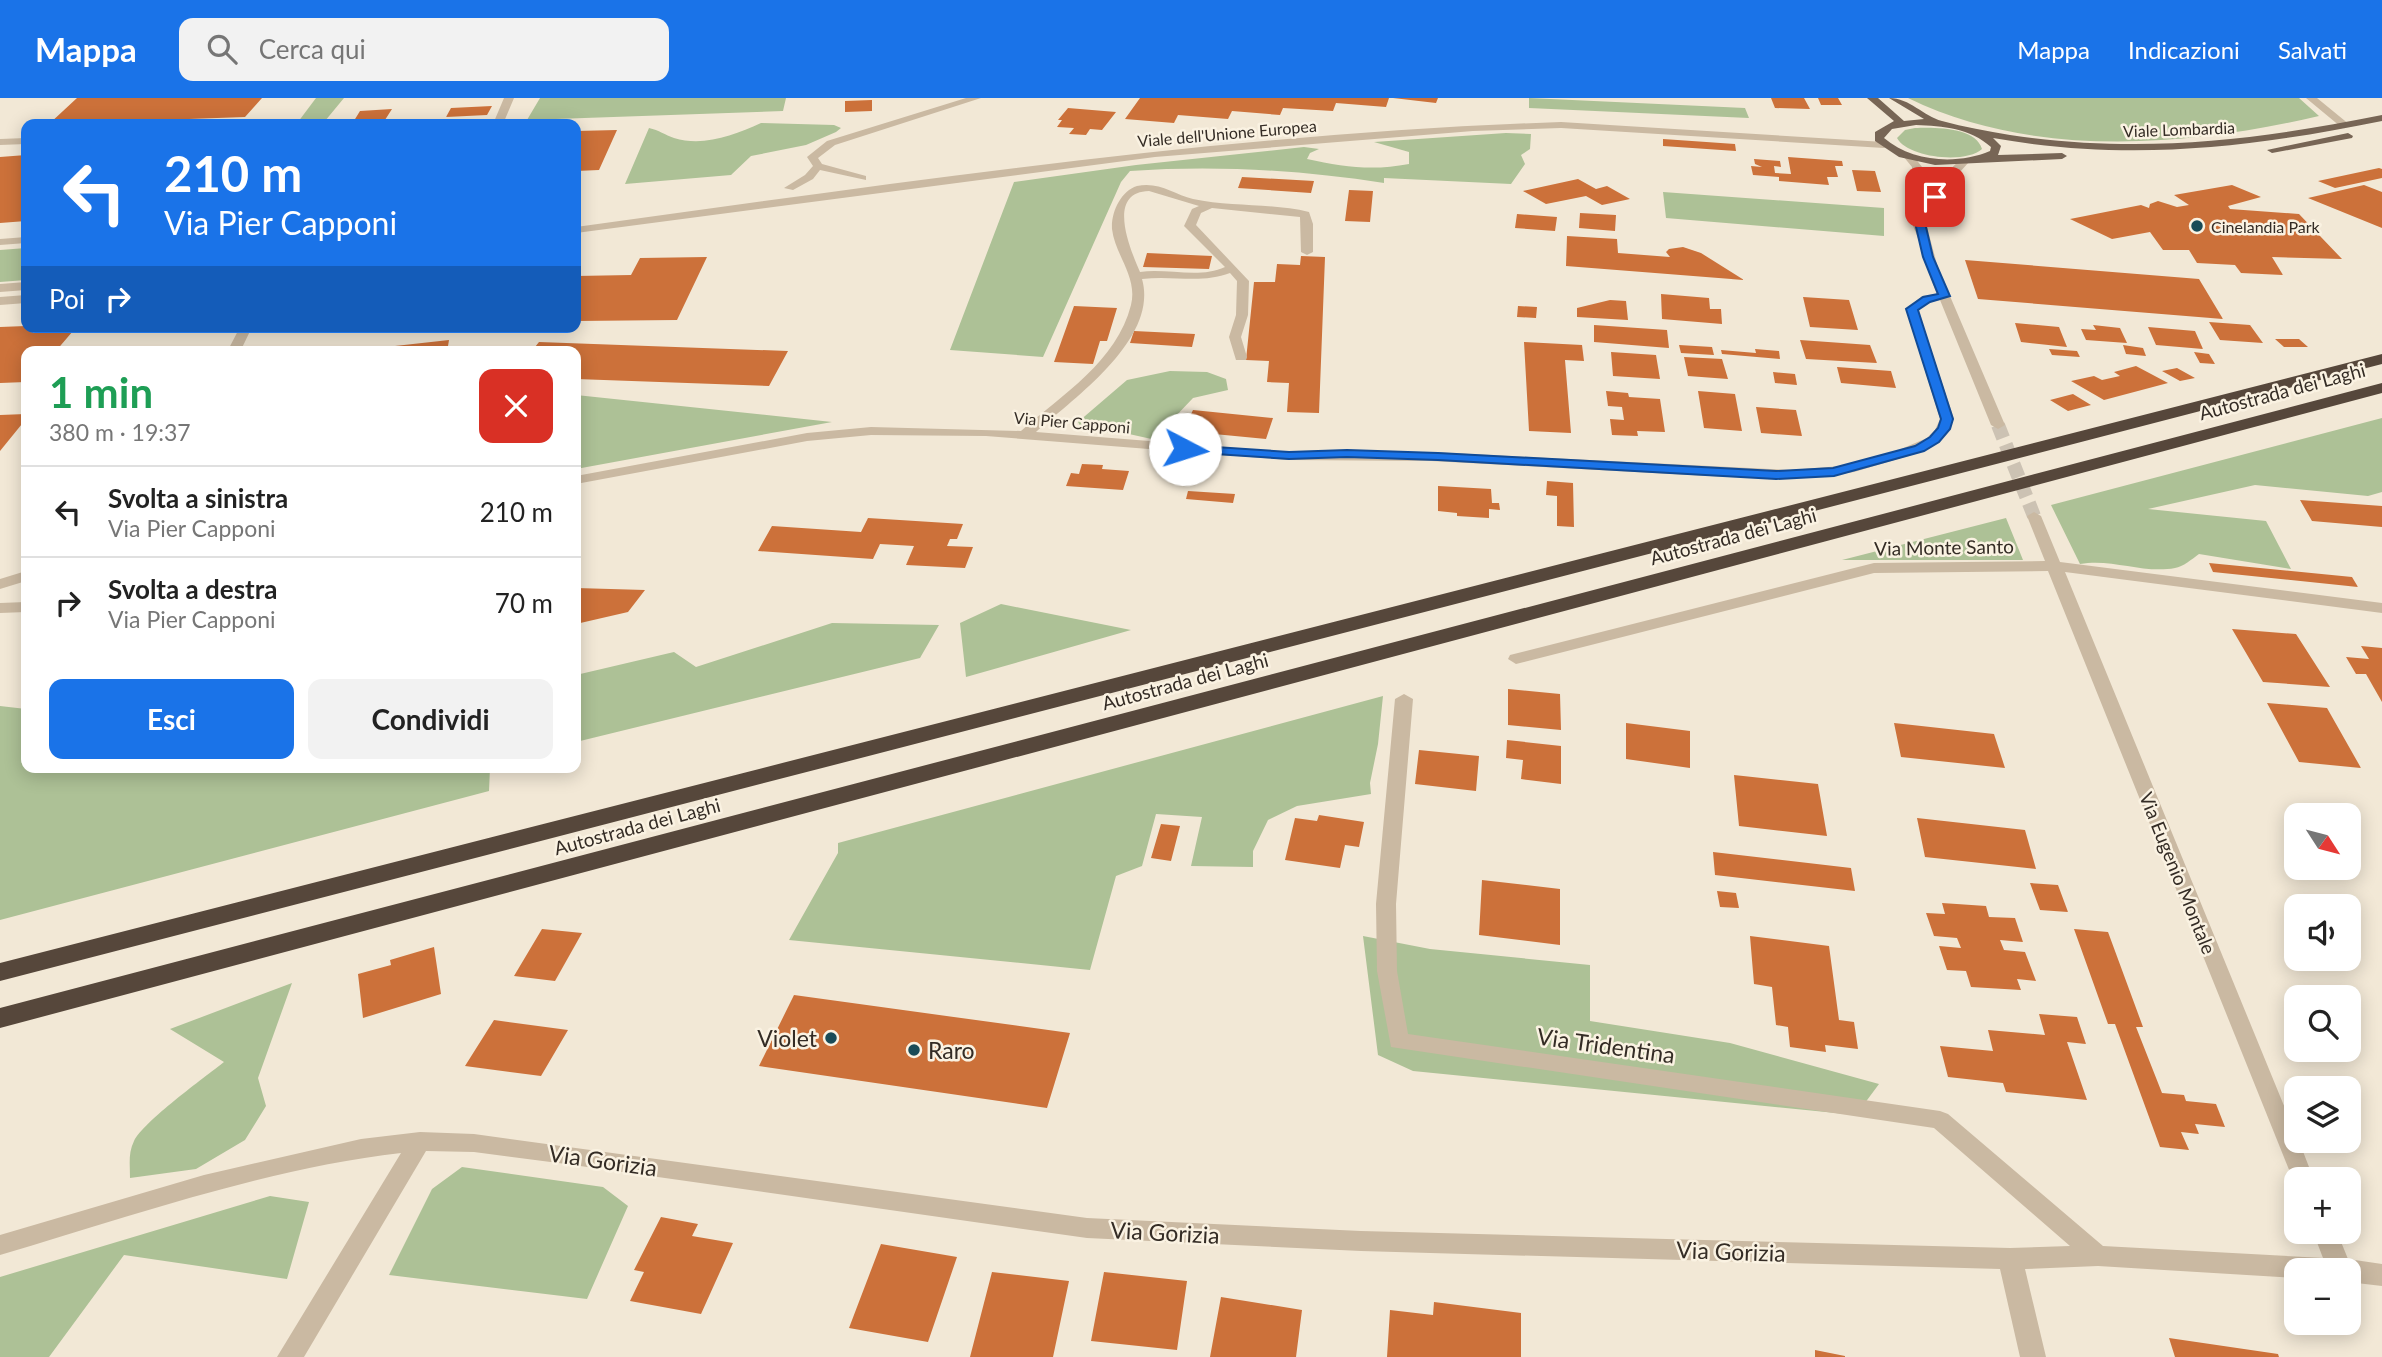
<!DOCTYPE html>
<html lang="it">
<meta charset="utf-8">
<style>
body{margin:0;font-family:Lato,sans-serif;background:#f2f2f2;color:#222;height:100vh;display:flex;flex-direction:column;font-size:26px;white-space:nowrap}
*{box-sizing:border-box;margin:0}
p{font-size:23px;color:#767676}
.icon{flex:none;width:38px;height:38px;fill:none;stroke:currentColor;stroke-width:2;stroke-linecap:round;stroke-linejoin:round}
.map{position:relative;flex:1;overflow:hidden}
.details{position:absolute;left:21px;top:248px;width:560px;height:427px;display:flex;flex-direction:column;background:#fff;border-radius:14px;box-shadow:0 4px 18px #0003}
.details>*{flex:none}
.guide{position:absolute;left:21px;top:21px;width:560px;height:214px;border-radius:14px;box-shadow:0 4px 18px #0003;background:#1a73e8;color:#fff;overflow:hidden}
.needle{width:46px;rotate:126deg}
.fabs{position:absolute;left:2284px;top:705px;display:grid;gap:14px}
.fabs a{display:grid;place-items:center;width:77px;height:77px;border-radius:14px;background:#fff;box-shadow:0 4px 18px #0003;font-size:35px}
.pin{position:absolute;display:grid;place-items:center;width:60px;height:60px;color:#fff;margin:-30px;border-radius:14px;box-shadow:0 4px 10px #0006}
.me{position:absolute;width:77px;margin:-38px;rotate:95deg;stroke-linejoin:round;filter:drop-shadow(0 0 5px #0008)}
.turn{display:flex;align-items:center;gap:24px;height:147px;padding:0 28px;font-size:32px}
.turn .icon{width:91px;height:91px;stroke-width:2.5}
.turn b{display:block;font-size:49px;line-height:60px}
.then{display:flex;align-items:center;height:66px;padding:0 28px;background:#0003;gap:14px;font-size:26px}
.round{display:grid;place-items:center;flex:none;width:74px;height:74px;border-radius:14px;background:#f2f2f2}
.head{display:flex;align-items:center;justify-content:space-between;height:119px;padding:0 28px}
h1{font-size:42px;font-weight:700;line-height:52px;color:#1e9e55}
.primary-button{display:flex;gap:14px;margin-top:auto;padding:14px 28px}
.primary-button a{flex:1;height:80px;border-radius:14px;background:#1a73e8;color:#fff;font-size:28px;font-weight:700;line-height:80px;text-align:center}
.primary-button a+a{background:#f2f2f2;color:#222}
ul{padding:0;list-style:none}
li{display:flex;align-items:center;gap:21px;height:91px;padding:0 28px;border-top:2px solid #e0e0e0}
li div{flex:1}
li b{display:block;font-size:26px}
li em{font-style:normal}
header{display:flex;align-items:center;gap:42px;box-sizing:border-box;height:98px;padding:0 35px;background:#1a73e8;color:#fff}
header strong{font-size:33px}
nav{display:flex;gap:38px;margin-inline-start:auto;font-size:24px}
.search{width:490px;height:63px;background:#f2f2f2;display:flex;align-items:center;gap:18px;box-sizing:border-box;padding:0 24px;border-radius:14px;color:#767676;font-size:26px}
.map>svg:first-child{display:block}
.green{fill:#adc196}
.building{fill:#cc713a}
.lines{fill:none;stroke-linecap:round;stroke-linejoin:round}
.minor-tunnel{stroke:#ccc2b3;stroke-width:14;stroke-dasharray:14 7;stroke-linecap:butt}
.minor{fill:#cab9a2;fill-rule:evenodd}
.major{fill:#776555;fill-rule:evenodd}
.highway{fill:#56473b;fill-rule:evenodd}
.route{fill:#1a73e8;stroke:#114b97;stroke-width:2}
.poi-dot{fill:#194b57;stroke:#faf2e2;stroke-width:2.5}
.labels{text-anchor:middle;dominant-baseline:central;stroke-width:5;stroke-linejoin:round;paint-order:stroke}
.far-street-label{font-size:16px;fill:#342c25;stroke:#faf2e2}
.far-poi-label{font-size:16px;fill:#342c25;stroke:#faf2e2;text-anchor:start}
.street-label{font-size:19px;fill:#342c25;stroke:#faf2e2}
.near-poi-label{font-size:23px;fill:#342c25;stroke:#faf2e2;text-anchor:end}
.near-street-label{font-size:23px;fill:#342c25;stroke:#faf2e2}
</style>
<header>
<strong>Mappa</strong>
<div class="search"><svg class="icon" aria-label="search" viewBox="0 0 24 24"><circle cx="10" cy="10" r="6"/><path d="M15 15l6 6"/></svg>Cerca qui</div>
<nav><a>Mappa</a><a>Indicazioni</a><a>Salvati</a></nav>
</header>
<div class="map">
<svg width="2382" height="1259" viewBox="0 0 2382 1259">
<rect width="100%" height="100%" fill="#f2e8d6"/>
<!-- green -->
<path class="green" d="M316,0H344L325,23L298,24Z
M540,0H786L783,13L527,22Z
M1529,0L1745,10L1749,20L1529,10Z
M1908,0H2299L2319,18C2187,49 2033,61 1908,0Z
M761,25L834,27L841,30L836,34L806,47L751,58L731,77L625,86L649,30C659,32 665,37 674,40C704,49 734,37 761,25Z
M1915,30C1934,29 1976,29 1982,51C1966,66 1908,60 1897,40L1905,32Z
M1506,35L1531,36L1530,51L1521,57L1525,66L1511,86L1384,80V85C1300,72 1215,67 1130,73L1121,84L1043,259L950,252L1014,84L1136,67L1304,49L1319,51L1310,55L1307,61C1343,69 1373,73 1409,66V54L1374,44Z
M1663,94L1884,110V138L1666,120Z
M26,150V182L0,184V152Z
M1170,273L1207,274L1226,281L1228,292L1193,300L1173,321V331L1156,342L1129,336L1083,333L1078,324L1127,282Z
M576,297L832,324L576,371Z
M2382,320V394L2368,398L2255,387L2148,411L2266,423L2291,471L2199,456C2192,461 2183,469 2175,470C2143,476 2112,460 2080,466L2051,407Z
M2006,420L2023,462H1842Z
M1001,506L1131,532L966,579L960,525Z
M832,525L939,527L920,560L576,644V577L674,554L696,569Z
M1383,598L1378,646L1370,685L1371,696L1297,708L1268,722L1253,753V769L1191,768L1202,719L1156,716L1142,768L1116,778L1090,872L789,842L838,755V745Z
M0,608L26,611V670H490L489,693L0,822Z
M1363,838L1430,851L1590,867V923L1730,945L1879,986L1856,1017L1413,973L1378,957Z
M292,885L258,980L266,1008L245,1042L196,1071L130,1080C130,1067 128,1055 134,1043C143,1024 205,979 224,964L170,931Z
M462,1069L603,1089L628,1108L587,1201L389,1177L432,1091Z
M270,1098L309,1104L287,1181L124,1157L49,1259H0V1179Z"/>
<!-- building -->
<path class="building" d="M77,0H262L245,19L49,26Z
M1140,0H1389L1386,9L1336,5L1333,13L1283,10L1280,17L1232,13L1228,21L1178,17L1174,25L1125,21Z
M1393,0H1438L1436,5Z
M1771,0H1804L1810,11L1775,10Z
M1818,0H1838L1842,7H1821Z
M872,2V13L845,14V3Z
M492,8L487,17L446,19L451,10Z
M1068,10L1116,14L1102,32L1090,31L1086,37L1069,36L1074,30L1057,29L1062,22H1058Z
M392,11L383,25L352,26L360,13Z
M617,32L599,72L576,73V33Z
M1663,41L1735,46L1736,53L1663,48Z
M26,57V123L0,125V59Z
M1788,59L1842,63L1843,68H1835L1838,79H1827L1829,87L1779,83V79L1753,77L1751,68L1762,69L1755,66L1754,61L1780,63L1781,69L1774,68L1775,75L1791,76Z
M2379,70L2382,71V80L2335,90L2318,83Z
M1852,72L1875,73L1881,94L1857,93Z
M1242,79L1314,83L1311,95L1238,90Z
M1578,81L1596,91L1607,88L1630,101L1602,107L1586,98L1546,106L1523,93Z
M2232,87L2261,99L2228,108L2230,111L2299,116L2342,161L2272,159L2283,177L2241,175L2235,167L2197,165L2189,152H2163L2150,134L2112,141L2070,121L2141,107L2149,110L2150,106L2158,103L2177,109L2189,107L2174,97Z
M2364,87L2382,94V130L2308,100Z
M1349,92L1373,93L1370,124L1345,123Z
M1580,115L1616,117L1615,133L1579,130Z
M1517,116L1557,119L1555,133L1515,130Z
M1567,138L1617,141L1618,155L1670,159L1666,154L1669,151L1683,149L1701,155L1744,182L1566,168Z
M1147,155L1212,158L1209,171L1143,169Z
M1301,158L1325,159L1319,315L1287,314L1289,285L1267,284L1269,263L1246,262L1254,184H1275L1277,166L1300,167Z
M707,159L677,222L576,223V178L631,177L640,160Z
M1965,162L2199,181L2223,221L1978,201Z
M1661,196L1709,200L1710,211H1721L1722,226L1662,221Z
M1803,199L1849,202L1858,232L1810,229Z
M1610,202L1626,203L1628,222L1577,219V210Z
M1074,208L1117,210L1107,243H1100L1093,266L1054,264Z
M1518,208L1537,209L1536,220L1517,219Z
M2209,224L2250,227L2263,245L2220,242Z
M2015,225L2059,229L2067,249L2021,244Z
M1594,227L1667,232L1669,250L1594,244Z
M2093,227L2120,230L2127,245L2086,242L2081,231L2096,232Z
M26,228L38,229L33,235L73,233L55,254H26V284L0,285V229Z
M297,229H342L337,234L293,232Z
M2148,229L2195,233L2203,251L2156,247Z
M1134,233L1195,236L1192,249L1130,245Z
M2275,241H2299L2308,249H2284Z
M449,242L447,254H376L377,250Z
M1800,242L1870,247L1877,265L1806,261Z
M539,244L788,253L769,288L576,281V254H531Z
M1524,244L1582,247L1584,263L1565,262L1571,335L1529,333Z
M1679,247L1712,249L1714,257L1681,255Z
M2123,247L2143,250L2146,258L2126,256Z
M1755,251L1779,253L1780,261L1722,256L1721,252L1756,255Z
M2049,251L2077,253L2080,259L2052,257Z
M1611,254L1656,257L1660,281L1613,278Z
M2194,254L2209,256L2215,266L2200,265Z
M1684,259L1722,261L1728,281L1688,278Z
M2136,268L2168,285L2104,302L2071,283L2094,278L2102,282L2120,278L2114,274Z
M1837,269L1891,273L1896,290L1841,285Z
M2177,270L2195,280L2180,283L2162,273Z
M1773,274L1795,276L1797,287L1775,285Z
M1606,293L1628,295L1629,299L1660,301L1665,334L1637,333L1638,338L1612,337L1610,321L1624,322L1622,309L1608,308Z
M1698,293L1735,296L1742,333L1704,330Z
M2073,296L2091,307L2068,313L2050,302Z
M1756,309L1796,312L1802,338L1761,335Z
M1193,312L1273,320L1266,341L1183,333Z
M26,316V321L0,353V317Z
M1082,366L1103,367L1102,371L1129,373L1123,392L1066,388L1071,375L1079,376Z
M1547,383L1573,385L1574,429L1557,428V398L1546,397Z
M1438,388L1491,391L1492,405H1499L1500,412L1489,411V420L1457,418V415L1438,413Z
M1188,393L1235,396L1233,405L1186,401Z
M2300,402L2382,408V429L2312,423Z
M868,420L963,426L957,441H950L947,448L973,449L965,470L906,467L914,448L880,446L873,461L758,453L772,428L861,434Z
M2209,465L2352,479L2358,489L2213,474Z
M576,490L645,492L628,514L576,526Z
M2232,531L2296,536L2330,589L2263,584Z
M2361,548L2382,550V604L2366,576H2356L2346,559L2369,561Z
M1508,591L1560,596L1561,632L1508,627Z
M2267,605L2327,610L2361,670L2299,664Z
M1626,625L1690,633V670L1626,661Z
M1894,625L1994,636L2005,670L1901,659Z
M1507,642L1561,648V686L1521,681L1523,662L1506,660Z
M1419,652L1479,658L1476,693L1415,686Z
M1734,677L1818,686L1827,738L1739,728Z
M1319,717L1364,724L1359,749L1345,747L1340,770L1285,762L1295,720L1317,723Z
M1917,720L2025,732L2036,771L1925,759Z
M1161,726L1180,728L1171,763L1151,760Z
M1713,754L1851,770L1855,793L1715,777Z
M1482,782L1560,791V847L1479,837Z
M2030,785L2058,787L2068,814L2040,812Z
M1717,793L1736,795L1739,810L1720,809Z
M1942,805L1986,808L1989,819L2015,820L2023,844L2000,842L2004,852L2025,854L2036,883L2017,881L2021,892L1971,889L1966,873L1947,872L1939,848L1961,850L1957,840L1934,838L1926,815L1945,816Z
M542,831L582,835L555,883L514,878Z
M2074,831L2108,834L2143,929H2136L2162,995L2184,997L2186,1003L2216,1006L2225,1029L2195,1026L2199,1036L2181,1034L2189,1052L2160,1049L2115,926H2108Z
M1750,838L1829,848L1839,922L1854,924L1858,951L1825,947L1826,954L1790,949L1788,929L1776,927L1772,889L1754,886Z
M434,849L441,896L363,920L358,876L391,867L390,862Z
M794,897L1070,935L1047,1010L759,968Z
M2039,916L2077,919L2086,946L2067,944L2087,1002L2006,994L2003,985L1948,979L1940,948L1993,953L1988,932L2045,937Z
M494,922L568,932L541,978L465,968Z
M661,1119L698,1126L692,1138L733,1145L701,1216L630,1203L644,1174L634,1172Z
M881,1146L957,1159L928,1244L849,1230Z
M992,1174L1069,1183L1053,1259H970Z
M1104,1174L1187,1183L1177,1252L1091,1243Z
M1221,1199L1302,1212L1296,1259H1210Z
M1434,1204L1521,1215V1259H1387L1390,1212L1433,1217Z
M2169,1240L2278,1256L2279,1259H2175Z
M1815,1252L1845,1258V1259H1815Z"/>
<g class="lines">
<!-- minor-tunnel -->
<path class="minor-tunnel" d="M1998,327L2034,418"/>
<!-- minor -->
<path class="minor" d="M504,0H514L503,26H493Z
M966,0H981L835,47L818,60L822,66L866,78V82L820,72L813,81L793,92L784,90L805,77L813,68L807,59L827,43Z
M2306,0H2317L2350,27L2341,29Z
M1561,24L1884,44L1889,47L1884,50L1561,30L1473,33L1155,59L576,135V129C903,84 1231,35 1561,24Z
M26,40V46L0,47V41Z
M1904,56H1912L1922,69L1921,96L1917,113L1921,120L1943,78L1960,62L1969,64L1949,86L1927,129L1938,170L2005,327L1998,331L1991,327L1940,202L1930,204L1918,212L1954,321L1940,344L1918,355L1854,374L1811,380L1728,379L1431,363L1289,362L986,338L871,337L807,343L576,386V378L807,335L871,329L1021,333C1062,297 1117,263 1131,207C1138,179 1115,157 1112,131C1111,114 1121,93 1137,88C1158,83 1174,96 1193,101C1231,109 1271,105 1309,114L1313,126V154L1307,157L1301,154L1300,119L1212,110L1201,115L1196,127L1249,183L1248,217L1241,239L1247,259L1246,262H1236L1229,239L1236,217L1237,183L1230,175C1202,186 1172,177 1142,181C1159,241 1074,300 1036,334L1289,354H1431L1790,372L1841,368L1894,354L1927,340L1935,332L1940,321L1906,211L1922,198L1937,196C1925,168 1921,138 1905,113L1911,96L1912,69L1903,58ZM1149,93L1199,108L1192,111L1184,128L1225,169C1200,181 1167,170 1140,174C1131,153 1105,94 1149,93Z
M26,139V145L0,147V141Z
M26,184V192L0,194V186Z
M26,197V205L0,207V199Z
M240,229H252L240,254H227Z
M2034,414L2041,418L2060,464L2382,505V515L2065,474L2296,1037V1043H2299L2314,1082H2296V1089L2048,473L1874,475L1516,566L1508,561L1510,557L1874,465L2045,463L2027,418Z
M26,473V483L0,491V481Z
M26,504V514L0,515V505Z
M1404,596L1413,601L1396,806L1397,873L1408,936L1940,1013L1948,1016L2103,1148L2323,1160L2313,1134H2337L2348,1161L2382,1166V1188L2348,1184V1172H2296V1180L2098,1168L2025,1171L2046,1259H2020L2000,1171L1361,1153L1087,1140L566,1066L474,1054L426,1053L304,1259H277L401,1055C268,1070 129,1119 0,1157V1137L204,1077L361,1041L420,1034L474,1036L1087,1120L1361,1133L2010,1150L2070,1148L1934,1030L1391,949L1377,873L1376,806L1395,601Z"/>
<!-- major -->
<path class="major" d="M1867,0H1878L1904,23L1924,21L1889,0C1910,0 1923,18 1942,23C1964,29 1987,33 2010,37C2141,56 2253,43 2382,17V23C2248,50 2129,64 1993,40L2001,48L1998,57L2062,55L2067,58L2062,61L1935,67L1899,59L1875,43V34L1894,23ZM1916,27C1943,28 1970,30 1991,49L1990,53C1957,67 1912,64 1884,40L1892,31Z
M2348,35L2353,38L2352,40L2272,55L2267,52Z"/>
<!-- highway -->
<path class="highway" d="M2382,256V266L0,883V865Z
M2382,285V295L0,930V910Z"/>
</g>
<!-- route -->
<path class="route" d="M1932,97L1940,99L1936,116L1926,129L1933,159L1950,198L1930,204L1918,212L1953,321L1950,331L1939,344L1924,353L1834,378L1776,381L1438,362L1347,359L1289,361L1185,354L1178,351L1185,347L1289,354L1347,352L1438,355L1776,373L1833,370L1915,348L1930,339L1938,330L1941,321L1906,211L1923,199L1938,196L1923,159L1916,129L1926,116Z"/>
<!-- markers -->
<g class="poi-dot">
<circle cx="2197" cy="128" r="7"/>
<circle cx="831" cy="940" r="7"/>
<circle cx="914" cy="952" r="7"/>
</g>
<g class="labels">
<!-- far-street labels -->
<g class="far-street-label">
<text transform="translate(2179 31) rotate(-2)">Viale Lombardia</text>
<text transform="translate(1227 35) rotate(-5)">Viale dell'Unione Europea</text>
<text transform="translate(1072 324) rotate(5)">Via Pier Capponi</text>
</g>
<!-- far-poi labels -->
<g class="far-poi-label">
<text x="2211" y="128">Cinelandia Park</text>
</g>
<!-- street labels -->
<g class="street-label">
<text transform="translate(2282 293) rotate(-15)">Autostrada dei Laghi</text>
<text transform="translate(1733 438) rotate(-15)">Autostrada dei Laghi</text>
<text transform="translate(1944 449) rotate(-1)">Via Monte Santo</text>
<text transform="translate(1185 583) rotate(-15)">Autostrada dei Laghi</text>
<text transform="translate(637 728) rotate(-15)">Autostrada dei Laghi</text>
<text transform="translate(2178 775) rotate(68)">Via Eugenio Montale</text>
</g>
<!-- near-poi labels -->
<g class="near-poi-label">
<text x="817" y="940">Violet</text>
<text x="928" y="952" text-anchor="start">Raro</text>
</g>
<!-- near-street labels -->
<g class="near-street-label">
<text transform="translate(1606 947) rotate(8)">Via Tridentina</text>
<text transform="translate(603 1062) rotate(8)">Via Gorizia</text>
<text transform="translate(1165 1134) rotate(3)">Via Gorizia</text>
<text transform="translate(1731 1153) rotate(2)">Via Gorizia</text>
</g>
</g>
</svg>
<div class="fabs">
<a><svg class="needle" viewBox="-14 -14 28 28"><path d="M0-13l5 13h-10z" fill="#e53935"/><path d="M0 13l5-13h-10z" fill="#767676"/></svg></a>
<a><svg class="icon" aria-label="sound" viewBox="0 0 24 24"><path d="M4 9h4l5-4v14l-5-4H4zM17 9q2 3 0 6"/></svg></a>
<a><svg class="icon" aria-label="search" viewBox="0 0 24 24"><circle cx="10" cy="10" r="6"/><path d="M15 15l6 6"/></svg></a>
<a><svg class="icon" aria-label="layers" viewBox="0 0 24 24"><path d="M12 4l9 5-9 5-9-5zM3 14l9 5 9-5"/></svg></a>
<a>+</a>
<a>−</a>
</div>
<div class="pin" style="left:1935px;top:99px;background:#d93025"><svg class="icon" aria-label="arrive" viewBox="0 0 24 24"><path d="M6 21V4h12l-3 4 3 4H6"/></svg></div>
<svg class="me" style="left:1185px;top:351px" viewBox="-20 -20 40 40"><circle r="19" fill="#fff"/><path d="M0-13L10 11 0 6-10 11z" fill="#1a73e8"/></svg>
<div class="guide">
<div class="turn"><svg class="icon" aria-label="left" viewBox="0 0 24 24"><path d="M17 20v-9H6M10 6l-5 5 5 5"/></svg><div><b>210 m</b>Via Pier Capponi</div></div>
<div class="then">Poi<svg class="icon" aria-label="right" viewBox="0 0 24 24"><path d="M7 20v-9h11M14 6l5 5-5 5"/></svg></div>
</div>
<section class="details">
<div class="head"><div><h1>1 min</h1><p>380 m · 19:37</p></div><a class="round" style="background:#d93025;color:#fff"><svg class="icon" aria-label="close" viewBox="0 0 24 24"><path d="M6 6l12 12M18 6L6 18"/></svg></a></div>
<ul>
<li><svg class="icon" aria-label="left" viewBox="0 0 24 24"><path d="M17 20v-9H6M10 6l-5 5 5 5"/></svg><div><b>Svolta a sinistra</b><p>Via Pier Capponi</p></div><em>210 m</em></li>
<li><svg class="icon" aria-label="right" viewBox="0 0 24 24"><path d="M7 20v-9h11M14 6l5 5-5 5"/></svg><div><b>Svolta a destra</b><p>Via Pier Capponi</p></div><em>70 m</em></li>
</ul>
<div class="primary-button"><a>Esci</a><a>Condividi</a></div>
</section>
</div>
